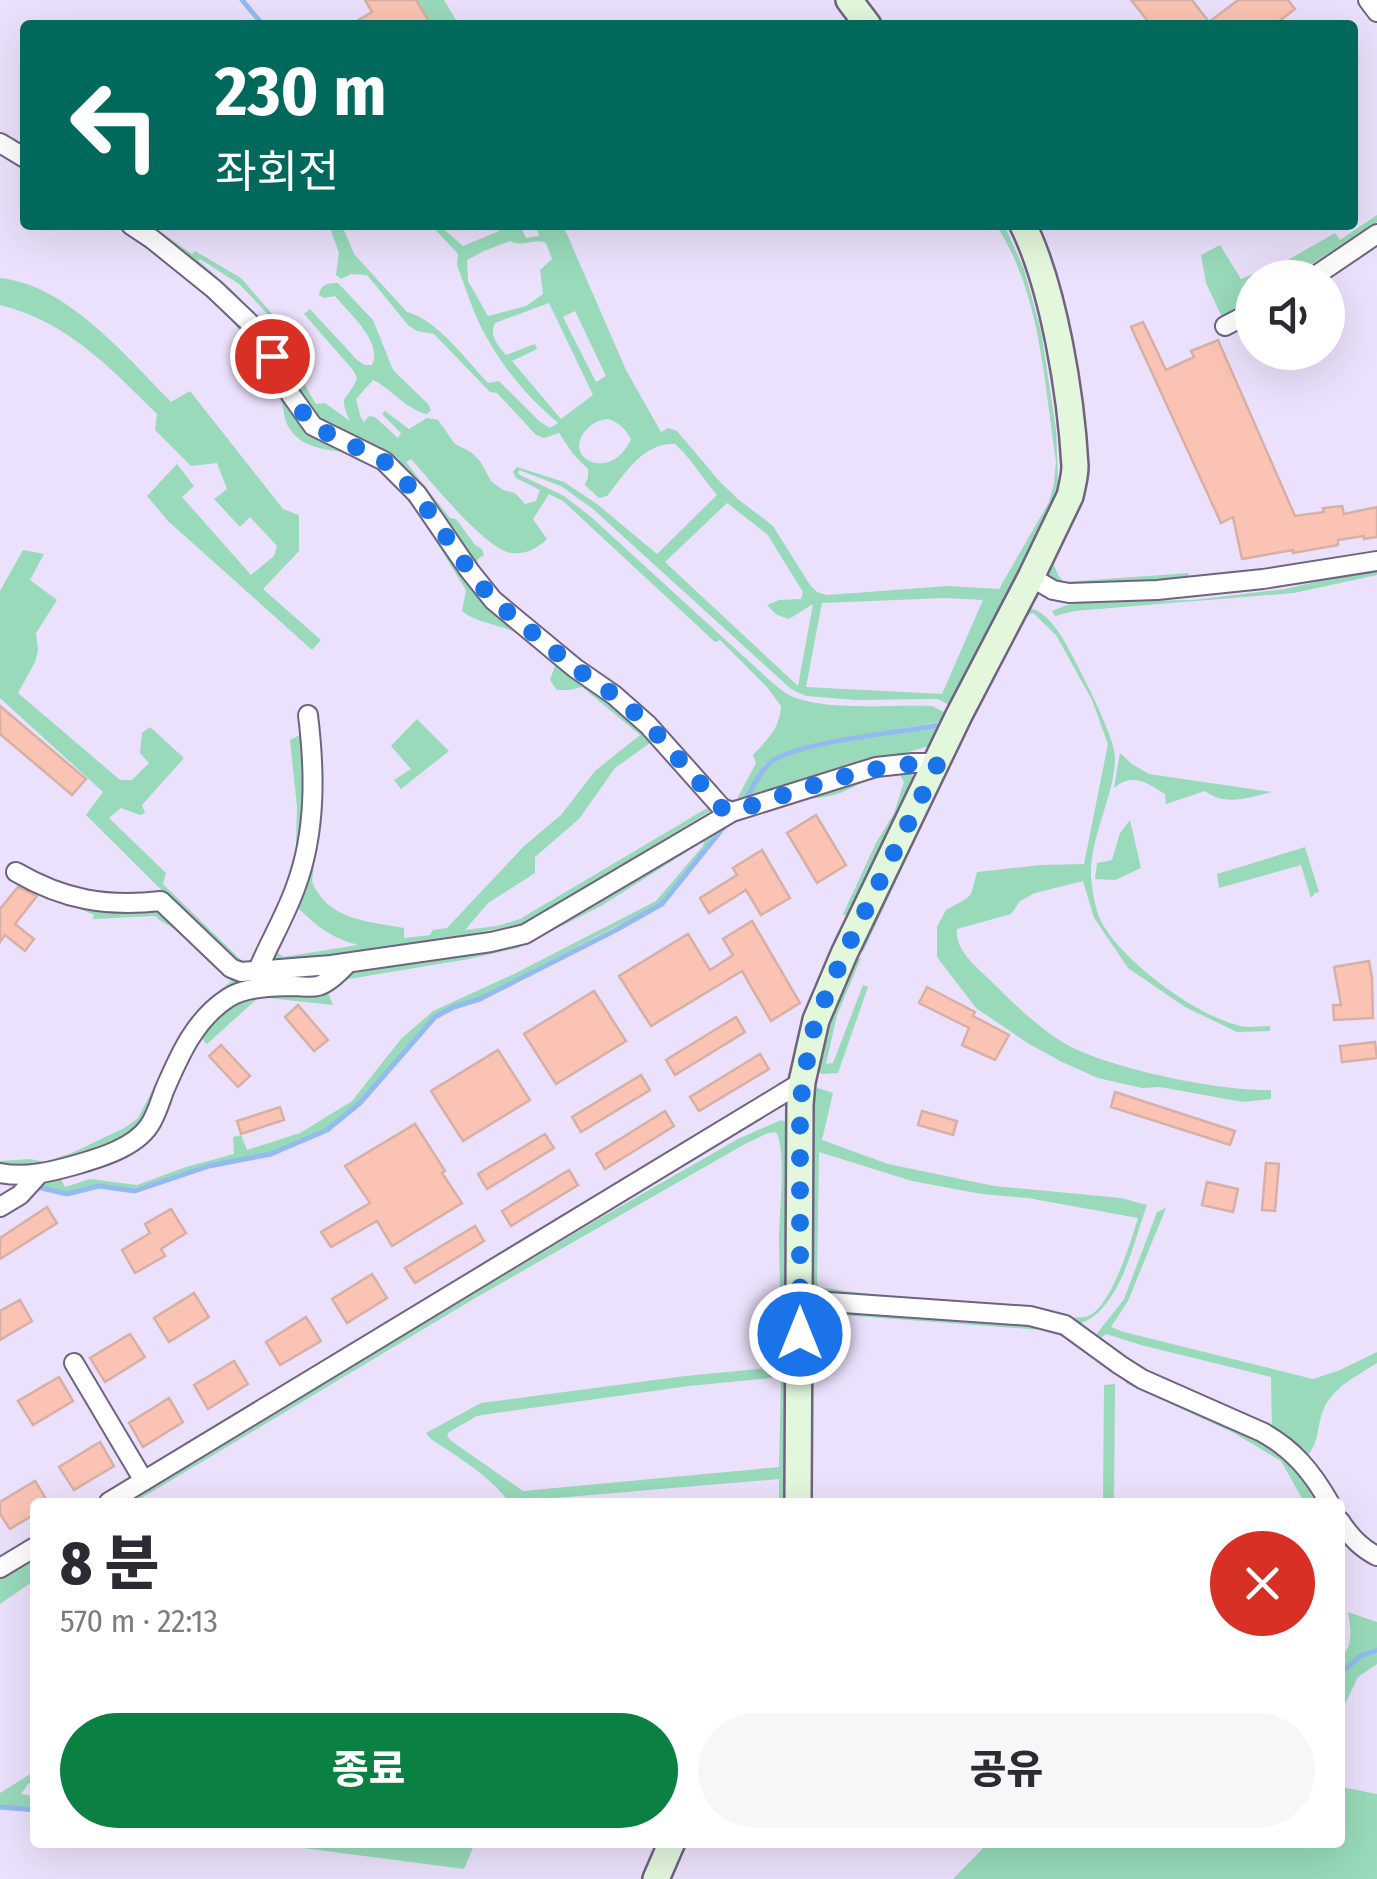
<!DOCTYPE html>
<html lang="ko">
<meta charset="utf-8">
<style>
body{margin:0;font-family:"Fira Sans Condensed","Noto Sans KR",sans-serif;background:#f7f7f7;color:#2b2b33;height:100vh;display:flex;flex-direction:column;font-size:38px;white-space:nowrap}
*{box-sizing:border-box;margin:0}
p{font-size:32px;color:#7c7c81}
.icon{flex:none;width:55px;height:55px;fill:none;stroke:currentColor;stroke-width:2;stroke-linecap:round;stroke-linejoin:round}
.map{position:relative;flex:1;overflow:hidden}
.side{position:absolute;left:30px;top:1498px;width:1315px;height:350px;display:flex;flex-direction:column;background:#fff;border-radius:10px;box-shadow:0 10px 40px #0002}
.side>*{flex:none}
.banner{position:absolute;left:20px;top:20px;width:1338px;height:210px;border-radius:10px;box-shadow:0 10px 40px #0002;background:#00695c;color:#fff;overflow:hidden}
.controls{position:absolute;left:1235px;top:260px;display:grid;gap:20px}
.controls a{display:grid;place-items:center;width:110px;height:110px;border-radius:50%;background:#fff;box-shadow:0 10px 40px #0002;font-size:50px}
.pin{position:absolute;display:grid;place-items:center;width:85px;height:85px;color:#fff;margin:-42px;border:5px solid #fff;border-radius:50%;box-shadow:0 2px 10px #0007}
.me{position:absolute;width:110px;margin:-55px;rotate:0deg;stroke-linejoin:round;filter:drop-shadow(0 0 8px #0008)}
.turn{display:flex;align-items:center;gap:35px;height:210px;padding:0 30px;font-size:45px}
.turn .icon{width:130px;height:130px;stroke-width:2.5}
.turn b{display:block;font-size:70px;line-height:85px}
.round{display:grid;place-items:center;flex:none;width:105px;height:105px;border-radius:52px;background:#f7f7f7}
.summary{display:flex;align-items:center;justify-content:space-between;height:170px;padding:0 30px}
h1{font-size:60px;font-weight:800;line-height:75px}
.primary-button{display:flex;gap:20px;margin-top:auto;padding:20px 30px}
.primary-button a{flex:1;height:115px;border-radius:60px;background:#0b8043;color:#fff;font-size:40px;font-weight:800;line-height:115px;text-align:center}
.primary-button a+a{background:#f7f7f7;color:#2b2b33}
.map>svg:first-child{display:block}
.green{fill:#98daba;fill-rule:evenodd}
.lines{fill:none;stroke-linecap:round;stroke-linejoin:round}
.stream{stroke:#94baf2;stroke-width:5}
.building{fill:#fac3b3;stroke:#d6b0a5;stroke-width:2.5}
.street-casing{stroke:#6f6380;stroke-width:22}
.secondary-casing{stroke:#6f6380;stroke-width:30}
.street{stroke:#fff;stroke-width:18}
.secondary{stroke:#e3f7dc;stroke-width:25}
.route{stroke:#1a73e8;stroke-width:18;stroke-dasharray:0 32.4}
</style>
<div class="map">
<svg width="1377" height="1879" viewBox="0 0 1377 1879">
<rect width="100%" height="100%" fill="#ece1fc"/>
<!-- green -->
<path class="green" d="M417,0H444L459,25H432Z
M1377,215V222L1292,277L1252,278V302L1228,316L1221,315L1206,283L1201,255L1220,245L1241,279L1286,261L1335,233L1340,240Z
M113,225H126L241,317L288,398L390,470L475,586L610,696L717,807L537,917L517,925L369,954L263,966L320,809L312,882C328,920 367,921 404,928V938L430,935L433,930L447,928L524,846L561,815L595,771L640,735L582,687L570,690H557L550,680L556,663C544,654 530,638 515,632C497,624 477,623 462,611L466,590C440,549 405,482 362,459C338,446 311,455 292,432C284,423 285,414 282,404C275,385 265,366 254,349C225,305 170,269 130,235ZM650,743L709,807L520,919L497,926L465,930L488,903L535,873V857L579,819L615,768ZM297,907C319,928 328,936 358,945L283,957L278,953L279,944Z
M138,225H151L192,254L195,251L241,278L284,328L279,326L239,284L200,259L198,260L233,291L273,332L316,404L325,403L350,421C337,393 348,402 357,378L353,370L304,314L310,309L357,360L365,365H372C383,342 349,313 335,296L324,298L319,295C321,284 327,283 338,283L373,320L393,370L428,404L431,410L427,414C405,409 392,389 373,380L356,399L361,418L364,422L369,416L375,417L398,438L401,433L382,414L385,411L409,429L427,418L438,420L455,444L471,452L480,461L491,481L503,490L515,493L525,504L536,501L540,490L516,478L513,472L517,467L564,482L597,504L657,554L717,495C702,478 692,459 675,444C643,442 625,474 607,496L599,498L585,485L588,477V469L573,454L559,433L544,438L536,435L497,393L490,392L434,334L417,331L408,325L367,275L351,274L341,279L336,275L339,253L329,225H342L354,254L407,312C438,320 466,360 488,383L499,381L539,421L550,428L558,423C529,398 505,371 487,338C474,316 466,289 457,265L458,254L431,225H439L463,246L499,231L500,225H520L526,238L539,236L536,225H563L626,370L661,432L668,428L677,431L721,483L739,500L773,526L810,585L817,592L827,595L948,586L999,589L1049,502L1054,483L1056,461C1044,383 1041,293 996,225H1004L1024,269L1041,331L1056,429L1058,481L1055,495L1043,525L953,707L938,699L856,700L806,696L791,689L593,509L561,486L519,470L518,474L564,496L590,516L764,675C772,682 780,690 789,695C824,712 892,704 932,706L944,712L946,721L932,745L729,805L495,597L420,492L316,423L276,354ZM510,241C522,248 534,238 546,243L552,259L540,270L543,294L526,306L488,316L468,281L467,260L484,251ZM549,303L593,395L561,419L512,361L537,349L535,344L506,355C497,344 489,336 495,323ZM575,311L606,376L596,382L563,317ZM608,419C619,423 625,428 631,439C611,484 561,458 586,430C593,423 598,420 608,419ZM411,459C430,480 485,549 511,553C525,555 538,548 547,539L533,519L549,494L563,501L715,642L720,640L767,687L781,706C780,728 768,739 753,755L756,763L737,799L728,800L723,796L665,731L622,691L577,658L504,596L477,564L478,559L484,555L482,549L475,545L456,519L450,518L406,462ZM727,503L767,534L803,592L801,599L779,600L767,605L777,615L789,619L813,604L798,686L665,562ZM945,598L983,600L942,694L806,687L822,603ZM939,722L940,726C908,732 790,746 771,764C761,773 756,787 749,797L744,799L764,764L782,753L847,738Z
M1027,225H1039L1057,274L1066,310L1087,450L1086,479L1079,512L1056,558L1054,565L1058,575L1064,582L1189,573L1187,579L1067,590L1055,583L1046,571L1078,476Z
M0,278C66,284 127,357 171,402L190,391L283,509L299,515V551L263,589L321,640L312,650L168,521L147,496L177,464L194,486L182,497L251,575L274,556L277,546L250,517L240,527L214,499L227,489L217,463L191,466L155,430L157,414C109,367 68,322 0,305Z
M23,550L44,554L30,580L57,600L36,633L38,651L35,662L18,693L120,780H132L149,763L140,753L142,733L150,727L184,758L142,805L145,813L140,815L121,808L109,818L166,873L163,884L244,963L252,959L285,899L301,848L296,845L297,807L290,740L308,731L304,861L254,970L234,962L86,815L103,792L0,698V591Z
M1377,568V575L1294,593L1074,611L1055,616L1052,611L1067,605L1086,602L1193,600L1285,589Z
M1029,608C1041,610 1050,620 1058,631C1071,650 1115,736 1115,756C1115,796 1090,835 1091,876C1092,891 1095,908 1101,921C1121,961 1203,1022 1247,1027C1255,1027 1263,1026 1270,1026V1031L1237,1032L1185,1007L1128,968L1094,918L1083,881L1035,893L1020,901L1011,914L957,929C954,948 975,966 988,978C1011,1001 1036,1026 1064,1043C1106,1068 1222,1092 1271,1090V1099L1243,1102L1160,1087L1142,1088L1098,1078L1062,1062L1029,1044L976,1008L937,957V927L946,910L966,899L971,894L977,872L1041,865L1084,864L1108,744L1092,700L1056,635L1033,613L1027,615L1024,619L957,751L863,952L861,947L947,762Z
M417,719L449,751L401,789L394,780L411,769L391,746Z
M1120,753L1132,764L1149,774L1272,792C1249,797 1226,807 1205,791L1166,804L1165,794C1148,783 1132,772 1114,788Z
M909,769L915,781L852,919L843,914L876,843L894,813L904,782L900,775C875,771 857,788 834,795C826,797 817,798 808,799L807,793L860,775Z
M732,815L700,857L661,903L480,997L434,1016L359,1102L326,1129L271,1152L209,1165L135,1189L99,1185L67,1193L34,1185L58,1173L65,1187L90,1179L137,1185L186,1167L234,1154L233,1137L241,1135L247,1150L300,1133L352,1101L401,1039L433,1011L516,973L656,901L703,846L704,841L601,906L518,948L469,959L349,979L327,990L333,1005L259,997L207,1044L198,1035L206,1023L244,997L325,986L350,974L427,955L500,946Z
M1130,820L1141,868L1115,880L1095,879L1097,863L1112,860L1120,833Z
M1305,847L1319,892L1315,893L1311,898L1301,865L1219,888L1217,874Z
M76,903L164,910L229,970H334L319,980L234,989L138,1125L114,1140L34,1171L0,1169V1161L30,1159L45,1162L74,1152L126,1127L138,1118L168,1060L205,1003L231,981C213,964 196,945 175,930C168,924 162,923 155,916L93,919L94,915L73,906Z
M861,958L837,1015L826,1064L833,1063L863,985L868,987L838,1073L823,1074L818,1072L817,1063L834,1006L856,959Z
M818,1088L833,1093L822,1140L888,1164L994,1186L1121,1198L1147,1205C1133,1242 1120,1315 1075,1325L817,1294L811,1287L809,1272L814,1091ZM819,1152L912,1181L982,1194L1028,1198L1138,1218C1131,1241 1113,1300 1092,1314C1077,1324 1050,1310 1033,1308C962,1299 890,1299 819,1287L817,1282Z
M781,1120L787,1122L791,1129V1311L785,1502H779V1479L509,1502C489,1475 459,1458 431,1439L426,1433L481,1403L685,1376L781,1367C781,1325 780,1283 779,1241C779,1215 787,1151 776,1132L768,1133L745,1144L477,1297L135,1502H125L595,1221L738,1139ZM781,1377L779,1467L523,1491L450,1440L447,1435L449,1432L477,1416L489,1414L689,1386Z
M1166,1208L1128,1301L1111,1327L1124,1332L1313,1379L1340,1370L1377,1352V1363C1357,1376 1331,1388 1323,1411C1316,1429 1320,1441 1307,1456L1272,1433L1271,1377L1141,1345L1106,1334L1097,1341L1095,1336L1124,1299L1157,1212Z
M814,1309L1040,1325L1055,1328L1076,1341L1042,1330L815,1313L811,1451V1311Z
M1130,1381L1227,1423L1271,1448L1301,1470L1320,1502H1304L1281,1461L1234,1433L1125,1383Z
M1115,1384L1114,1502H1103L1104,1385Z
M35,1558V1580L0,1604V1579Z
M1348,1612L1377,1622V1649L1360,1655L1340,1671V1659C1354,1645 1351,1630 1348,1612Z
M1377,1651V1664L1358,1677L1340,1715V1676L1361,1657Z
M35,1771V1780L29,1783L21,1794L35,1796V1808L0,1805V1793Z
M1340,1783L1346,1788L1377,1794V1879H953L988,1843L1340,1842Z
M265,1843H475L464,1869Z"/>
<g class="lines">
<!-- stream -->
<path class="stream" d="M242,0L263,25
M745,800C753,788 760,770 771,762C796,742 903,732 939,725
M33,1186L67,1194L99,1186L135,1191L209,1166L271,1154L327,1130L360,1103L435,1017L454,1007L480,999L614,931L662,904L728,822
M1340,1674L1360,1656L1377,1650
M0,1807L35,1810"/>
</g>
<!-- building -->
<path class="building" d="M365,0H416L431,25H350L372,12Z
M1131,0H1192L1209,22L1238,0H1288L1295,9L1274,25H1151Z
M1143,322L1166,370L1194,357L1191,351L1218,340L1295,516L1324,512L1323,508L1342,506L1344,514L1377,507V537L1364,539V536L1338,540V545L1293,553V550L1242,559L1233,517L1221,523L1131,327Z
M0,706L86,779L72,795L0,734Z
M816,815L846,865L817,883L787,833Z
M762,850L790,898L761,915L746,890L709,913L700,898L737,875L733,868Z
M18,887L37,896L15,924L34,939L25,951L5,935L0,942V909Z
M752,921L800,1003L771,1021L742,971L651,1026L619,976L688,934L710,970L733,955L723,939Z
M1369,961L1372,978L1373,1018L1334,1020L1333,1005H1341L1334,967Z
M927,987L975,1012L973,1016L1009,1035L995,1060L962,1045L969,1028L919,1003Z
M594,991L626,1041L556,1084L524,1034Z
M298,1005L328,1040L314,1051L285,1017Z
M736,1017L745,1032L675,1075L666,1060Z
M1375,1042L1377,1058L1342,1062L1340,1046Z
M221,1045L250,1076L238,1087L209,1056Z
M498,1050L530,1100L463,1141L431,1091Z
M760,1054L769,1069L699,1111L690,1097Z
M641,1075L650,1090L581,1132L572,1117Z
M1115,1092L1235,1131L1230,1145L1111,1107Z
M280,1107L284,1120L241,1134L237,1121Z
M665,1111L674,1126L605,1169L596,1154Z
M922,1111L957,1121L953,1135L918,1125Z
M415,1124L445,1171L442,1173L462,1203L392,1246L377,1221L331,1247L321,1232L370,1203L345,1166Z
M545,1134L554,1148L487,1189L478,1174Z
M1266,1163L1279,1164L1275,1211L1262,1210Z
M569,1170L578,1185L511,1226L502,1211Z
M1207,1182L1238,1189L1233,1212L1202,1205Z
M47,1207L57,1223L0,1259V1238Z
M171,1209L186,1233L161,1249L165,1256L135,1273L122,1250L150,1233L145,1224Z
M475,1226L484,1241L415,1283L405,1268Z
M372,1274L387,1298L347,1323L332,1299Z
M194,1293L209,1317L169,1342L154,1318Z
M20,1300L32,1321L0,1340V1311Z
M306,1317L321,1341L280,1365L266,1342Z
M130,1334L145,1357L105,1382L90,1358Z
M234,1361L248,1384L208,1409L194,1385Z
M59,1377L73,1401L33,1425L18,1401Z
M169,1398L183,1422L143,1447L129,1423Z
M100,1442L114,1466L74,1490L59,1467Z
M35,1481L48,1502H35V1514L10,1529L0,1514V1502Z"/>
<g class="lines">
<defs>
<path id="street" d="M1368,0L1377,12
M0,143L25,158
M131,225L152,239L214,289L256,329L291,395L313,426L384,461L417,494L469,570L493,600L575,668L614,695L648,725L722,808L732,812
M1312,278L1377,234
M1225,326L1252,312
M1031,577L1053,590L1069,593L1157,590L1263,579L1377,561
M16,872C64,900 106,907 161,901L231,968L241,972L331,965L491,942L525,934L732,812L876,767L913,763H938
M257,972C269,943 286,915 296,886C316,832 315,772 308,715
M0,1173C26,1178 50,1172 75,1165C99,1158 134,1148 149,1126C156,1116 160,1102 164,1091C179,1056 195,1019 228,998C246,986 273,987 295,986C302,986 311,988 318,986C329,983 340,971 348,963
M0,1207L20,1195L40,1173
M800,1300L1030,1316L1065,1325L1120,1365L1142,1379L1262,1432C1293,1449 1312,1472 1329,1502
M74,1363L144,1481
M109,1502L802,1082
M1340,1521C1349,1535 1362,1549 1377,1556
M0,1568L35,1547"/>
<path id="secondary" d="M849,0L868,25
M798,1502L800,1104L802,1082L816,1020L844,954L959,715L1031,577L1070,496C1072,487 1075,476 1075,466C1071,395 1054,288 1023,225
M656,1879L672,1842"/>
</defs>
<!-- street casing -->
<use href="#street" class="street-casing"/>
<!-- secondary casing -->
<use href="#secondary" class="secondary-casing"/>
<!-- street -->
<use href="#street" class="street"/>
<!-- secondary -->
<use href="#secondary" class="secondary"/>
</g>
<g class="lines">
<!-- route -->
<path class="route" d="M272,356L290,395L313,426L384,461L417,494L469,570L493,600L575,668L614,695L648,724L722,808L732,812C799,791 866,763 938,763L844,954L816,1020L809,1048L800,1104V1334"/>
</g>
</svg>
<div class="controls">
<a><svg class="icon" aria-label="sound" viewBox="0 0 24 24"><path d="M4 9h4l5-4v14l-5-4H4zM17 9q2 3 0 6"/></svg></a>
</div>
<div class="pin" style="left:272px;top:356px;background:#d93025"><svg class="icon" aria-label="arrive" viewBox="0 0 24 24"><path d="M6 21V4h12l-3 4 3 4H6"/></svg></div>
<svg class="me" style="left:800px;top:1334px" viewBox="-20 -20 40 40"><circle r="17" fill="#1a73e8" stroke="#fff" stroke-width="3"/><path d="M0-11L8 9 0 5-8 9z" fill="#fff"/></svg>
<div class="banner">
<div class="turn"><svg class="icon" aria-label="left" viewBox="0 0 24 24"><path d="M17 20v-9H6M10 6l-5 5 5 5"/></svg><div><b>230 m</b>좌회전</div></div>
</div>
<section class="side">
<div class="summary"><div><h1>8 분</h1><p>570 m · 22:13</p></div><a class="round" style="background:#d93025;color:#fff"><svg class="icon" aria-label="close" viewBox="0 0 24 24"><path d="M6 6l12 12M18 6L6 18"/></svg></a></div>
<div class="primary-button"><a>종료</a><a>공유</a></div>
</section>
</div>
